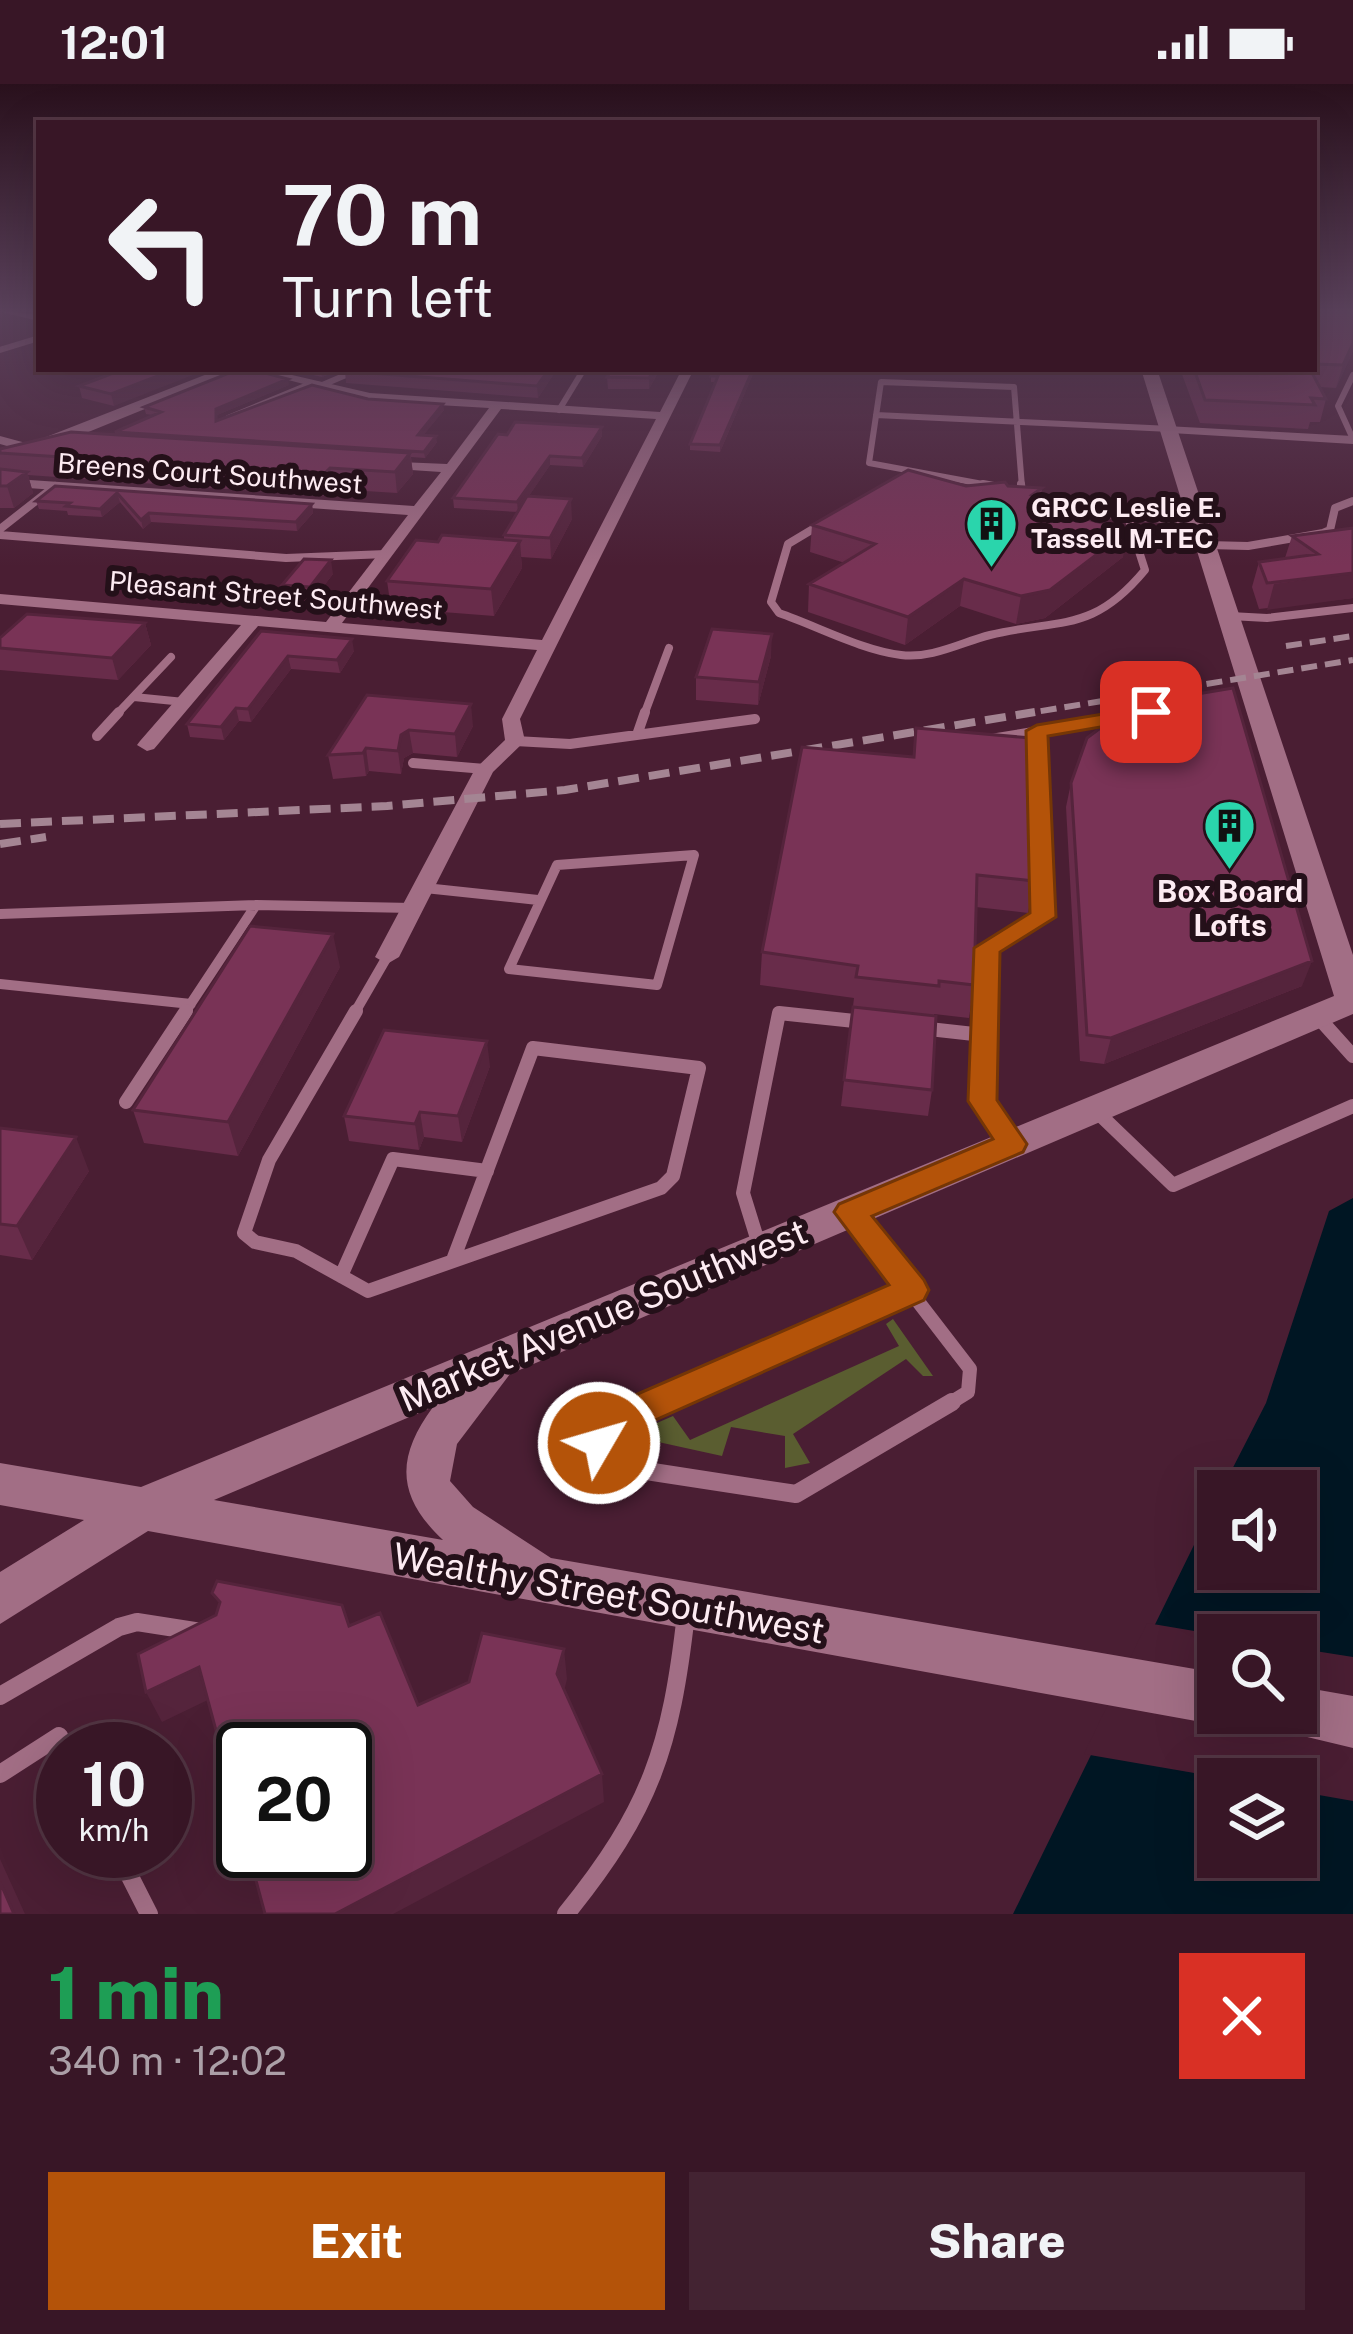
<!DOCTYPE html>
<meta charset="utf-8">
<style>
body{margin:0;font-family:"Public Sans",sans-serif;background:#432332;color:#f1f3f6;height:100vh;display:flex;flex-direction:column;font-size:45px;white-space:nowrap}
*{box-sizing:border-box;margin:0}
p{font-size:39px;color:#ab9fa7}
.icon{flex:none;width:66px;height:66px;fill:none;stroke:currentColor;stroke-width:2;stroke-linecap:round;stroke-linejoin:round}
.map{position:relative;height:1830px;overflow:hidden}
.panel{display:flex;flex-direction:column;background:#381626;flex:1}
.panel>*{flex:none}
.top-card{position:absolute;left:36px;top:36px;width:1281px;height:252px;border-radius:0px;box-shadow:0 12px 48px #0002,0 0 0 3px #523543;background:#381626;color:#f1f3f6;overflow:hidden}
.buttons{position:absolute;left:1197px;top:1386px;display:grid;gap:24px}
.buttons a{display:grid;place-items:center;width:120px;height:120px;border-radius:0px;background:#381626;box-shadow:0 12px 48px #0002,0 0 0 3px #523543;font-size:60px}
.speed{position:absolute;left:36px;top:1638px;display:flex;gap:24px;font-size:60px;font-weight:700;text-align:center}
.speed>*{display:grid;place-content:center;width:156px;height:156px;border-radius:50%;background:#381626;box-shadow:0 12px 48px #0002,0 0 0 3px #523543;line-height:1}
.speed small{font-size:30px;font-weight:400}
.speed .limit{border:6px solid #111;border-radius:18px;background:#fff;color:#111}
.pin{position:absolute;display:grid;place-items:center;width:102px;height:102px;color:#fff;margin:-51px;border-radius:24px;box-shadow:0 6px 18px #0006}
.me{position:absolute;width:132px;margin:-66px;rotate:52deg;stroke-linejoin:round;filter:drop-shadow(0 0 9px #0008)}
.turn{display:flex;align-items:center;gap:42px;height:252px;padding:0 48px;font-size:54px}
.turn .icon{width:156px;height:156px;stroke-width:2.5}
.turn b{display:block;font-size:84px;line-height:102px}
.round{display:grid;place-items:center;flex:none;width:126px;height:126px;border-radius:0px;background:#432332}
.headline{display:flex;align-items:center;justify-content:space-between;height:204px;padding:0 48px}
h1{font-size:72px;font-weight:800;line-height:90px;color:#1e9e55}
.action{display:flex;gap:24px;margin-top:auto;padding:24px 48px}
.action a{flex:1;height:138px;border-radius:0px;background:#b45309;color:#fff;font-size:48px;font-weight:800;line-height:138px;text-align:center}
.action a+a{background:#432332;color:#f1f3f6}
.status{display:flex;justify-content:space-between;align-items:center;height:84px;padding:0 60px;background:#381626;direction:ltr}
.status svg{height:33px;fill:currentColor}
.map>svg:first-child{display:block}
.green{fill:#5a5d30}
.water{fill:#001623;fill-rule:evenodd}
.pier{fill:#4a1e33}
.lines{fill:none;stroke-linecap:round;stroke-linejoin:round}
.service-far4{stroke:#a26e85;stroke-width:6}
.service-far3{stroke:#a26e85;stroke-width:8}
.service-far2{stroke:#a26e85;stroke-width:10}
.service-far1{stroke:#a26e85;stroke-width:14}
.service{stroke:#a26e85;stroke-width:18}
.minor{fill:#a26e85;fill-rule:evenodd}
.secondary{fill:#a26e85;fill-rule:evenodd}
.rail-far1{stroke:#a48593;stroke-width:6;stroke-dasharray:16 8;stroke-linecap:butt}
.rail{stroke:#a48593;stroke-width:8;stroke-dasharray:21 10;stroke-linecap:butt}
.wall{fill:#682c4a}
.shaded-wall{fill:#55243c}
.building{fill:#793356;stroke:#55243c;stroke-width:3}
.route{fill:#b45309;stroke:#753606;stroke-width:3}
.labels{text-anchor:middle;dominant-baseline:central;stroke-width:12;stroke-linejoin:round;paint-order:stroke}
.far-street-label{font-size:27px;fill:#fdebf2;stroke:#241019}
.far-poi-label{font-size:27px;font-weight:bold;fill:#fdebf2;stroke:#241019;text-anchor:start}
.poi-label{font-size:30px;font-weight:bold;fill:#fdebf2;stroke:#241019}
.near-street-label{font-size:36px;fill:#fdebf2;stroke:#241019}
</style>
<div class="status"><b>12:01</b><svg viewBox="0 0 49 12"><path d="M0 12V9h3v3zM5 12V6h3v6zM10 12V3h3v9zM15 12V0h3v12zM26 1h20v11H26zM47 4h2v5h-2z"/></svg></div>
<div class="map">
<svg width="1353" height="1830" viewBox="0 0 1353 1830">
<rect width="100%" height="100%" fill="#4a1e33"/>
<!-- green -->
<path class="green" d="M893,1235L933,1292H923L906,1275L793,1350L810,1379L785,1384V1352L731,1343L722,1372L640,1354L643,1345L673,1332L690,1356L899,1262L886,1240Z"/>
<!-- water -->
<path class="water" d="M1353,1114V1830H1013L1218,1412V1485H1296V1407H1221L1266,1319L1329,1127ZM1218,1551H1296V1629H1218ZM1218,1695H1296V1773H1218Z"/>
<!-- pier -->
<path class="pier" d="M1147,1539L1218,1551V1629H1296V1564L1353,1573V1717L1296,1707V1695H1229L1084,1670Z"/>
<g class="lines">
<!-- service-far4 -->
<path class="service-far4" d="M0,266L39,254
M1353,291L1338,322L1353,355
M320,302L360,285
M559,326L584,285
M876,331L1171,345
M228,334L310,300
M999,403L869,379L881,298L1014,303L1022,403"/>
<!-- service-far3 -->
<path class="service-far3" d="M983,400L999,403
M1021,400L1022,408
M1048,416L1106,430L1199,438
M823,439L788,460L771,518L779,529C817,542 861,566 901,571C932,575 962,558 990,551C1060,534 1092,550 1145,486L1128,433
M0,445L55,402
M0,451L286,474L386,470
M1207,461L1248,462L1323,449L1330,446L1335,424L1353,417
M1230,532L1267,534L1353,524
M134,613L184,618
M116,631L171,573
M644,631L669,564"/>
<!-- service-far2 -->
<path class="service-far2" d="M637,651L645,628
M97,652L119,628
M991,655L1125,633
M515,657L570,660L755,635
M413,679L485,685
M694,771L657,901L509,885L557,781Z
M425,804L538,816
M0,830L256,821L413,824
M0,900L191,920
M184,930L256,821
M354,930L387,873
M779,930H789
M985,930L987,864L1043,833L1037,647"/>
<!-- service-far1 -->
<path class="service-far1" d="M356,927L269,1076L244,1149L255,1158L296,1167L368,1207L661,1104L673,1092L699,984L533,964L453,1176
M985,927L982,1017L1011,1059
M1318,933L1353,972
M920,944L983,951
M126,1018L186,927
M1095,1026L1173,1101L1353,1022
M851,1129L910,1207
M760,1164L743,1109L779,929L864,938
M341,1192L393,1075L487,1087
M910,1207L970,1285L968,1308L947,1321
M653,1321L910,1207"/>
<!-- service -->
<path class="service" d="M659,1318L601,1348L603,1370L627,1384L796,1410L952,1318
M0,1612L119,1543L137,1538L201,1548
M0,1690L59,1652L65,1665
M117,1767L149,1830
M566,1830C651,1725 671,1663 686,1530"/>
<!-- minor -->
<path class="minor" d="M4,227L39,231V237L5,229Z
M245,285H266L370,309L660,328L682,285H694L520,635L525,657L493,688L399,873L387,880L375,873L475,685L505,656L502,635L537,566L258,542L154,665L147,667L137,661L140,657L241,541L0,520V510L326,538L408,431L0,402V394L414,422L441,388L381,384L374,380L376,377L447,380L489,324L370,317ZM501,325L656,335L542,556L342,539Z
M1121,285H1154L1155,286L1149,290Z
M1166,342L1353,352V360L1171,349L1166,348Z
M0,352L37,362L39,365L32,369L0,360Z"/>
<!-- secondary -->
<path class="secondary" d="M220,285H243L0,384V371Z
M1141,285H1157L1353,871V930L510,1290L457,1360L450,1397L473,1423L551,1474L1218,1589V1629H1238L1236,1633L1218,1641L148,1447L0,1540V1488L84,1436L0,1421V1379L141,1403L1334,912ZM433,1323C396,1373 396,1412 443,1456L214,1416Z
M1296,1602L1353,1612V1664L1278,1646L1271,1629H1296Z"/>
<!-- rail-far1 -->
<path class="rail-far1" d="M1286,562L1353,552
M1017,631L1353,576"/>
<!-- rail -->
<path class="rail" d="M0,740L387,722L565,706L1035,628
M0,760L46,753"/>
</g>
<!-- wall -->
<path class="wall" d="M1314,227L1353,267L1336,304L1320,303L1326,315L1320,338H1310L1308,345L1200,339L1180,285H1314Z
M124,285L114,322L82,314L79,302Z
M286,285H342L322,293Z
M557,285L538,314L346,299L345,287Z
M660,285L649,305H608L607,293Z
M755,285L720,368L690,366V360L716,298H711V292Z
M289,301L217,331V337L368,315L444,326L423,351L437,358L425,374L411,373L413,390L397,409L334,405L328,412L28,391L33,409L14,424H0V365L116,351L115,348L152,331L146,330L144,323Z
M498,350L602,352L583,383L550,381L528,413L572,435L551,475L521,473L522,484L494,532L391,524L387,497L438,458L504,456V451L518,428L454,424L453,414Z
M55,402L312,420L313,429L297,447L151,438L143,445L120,418L102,433L68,431L67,427L39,425L36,417Z
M966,402L1042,404L1041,413L1062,419L1061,428L1123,473L1045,534L1016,540L960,522L905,561L808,528L809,500L845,479L810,468L812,441Z
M1353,444V514L1259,525L1252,503L1259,478L1285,474L1292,452Z
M333,490L312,517L285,515L282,501Z
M145,539L151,561L118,596L0,586V554Z
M261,547L354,567L340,589L291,585L251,638L239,637L224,656L190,653L187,640Z
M771,572L758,621L696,616V593Z
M367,611L473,642L457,673L413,669L404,674L401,690L369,687L366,692L333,695L328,671Z
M916,644L1034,797L1028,829L976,823L974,901L969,934L934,930L932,1006L928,1032L841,1022L854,914L760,901L762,868L913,673Z
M1071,699L1302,902L1104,980L1080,977L1066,723Z
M340,883L238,1072L144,1059L133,1026Z
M490,982L462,1058L424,1053L419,1066L349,1057L344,1032Z
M0,1044L89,1087L32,1176L0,1171Z"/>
<!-- shaded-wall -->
<path class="shaded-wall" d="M1353,259V267L1336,304L1343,281Z
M176,285H208L114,322L111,310Z
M320,285H342L322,293Z
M549,285H557L538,314L537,302Z
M654,285H660L649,305V294Z
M753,285H755L720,368V361Z
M288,295L289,301L217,331V344L216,325Z
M443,320L444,326L419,357L418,351Z
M602,343V352L583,383L582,374Z
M436,352L437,358L425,374L424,368Z
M410,369L413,390L397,409L395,388Z
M550,372V381L518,428L517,418Z
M330,384L334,405L328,412L324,390Z
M27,388L33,409L14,424L7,402Z
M117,409L120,418L102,433L100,425Z
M571,415L572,435L551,475L550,454Z
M312,420L313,429L297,447L296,438Z
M149,429L151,438L143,445L141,436Z
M1129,446L1123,473L1045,534L1016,540L1021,512Z
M520,457L522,484L494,532L491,505Z
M331,476L333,490L312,517L310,503Z
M1353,489V514L1267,526L1274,500Z
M964,495L960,522L905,561L908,533Z
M145,539L151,561L118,596L112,574Z
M772,550L771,572L758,621L759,598Z
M352,555L354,567L340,589L337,576Z
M288,572L291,585L251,638L248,625Z
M471,620L473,642L457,673L455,650Z
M236,624L239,637L224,656L221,643Z
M409,646L413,669L404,674L401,690L398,667L401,651Z
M366,664L369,687L366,692L363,669Z
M333,850L340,883L238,1072L228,1038Z
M1312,877L1302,902L1104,980L1111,954Z
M487,957L490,982L462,1058L458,1032Z
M420,1028L424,1053L419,1066L415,1040Z
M76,1053L89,1087L32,1176L17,1142Z
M564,1565L567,1595L561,1620L557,1590Z
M199,1583L214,1613L162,1638L146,1608Z
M602,1690L604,1718L393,1830H335Z
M0,1775L25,1830H14L0,1798Z"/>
<!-- building -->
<path class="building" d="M1314,227H1353V259L1343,281L1314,280Z
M124,285H176L111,310L79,302Z
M239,285H249L288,295L216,325V337L312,301L368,315L443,320L418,351L436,352L424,368L115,348L161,328L144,323Z
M350,285H549L537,302L345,287Z
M612,285H654L649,294L607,293Z
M714,285H753L720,361L690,360L718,292H711Z
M1194,285H1310L1326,315L1311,314L1315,321L1205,316Z
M515,338L602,343L582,374L550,372L517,418L453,414L498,350L507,351Z
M71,348L410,369L395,388L330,384L324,390L0,369V365Z
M0,385L27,388L7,402H0Z
M908,386L966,402L1005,398L1008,402L1042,404L1032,411L1062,419L1053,426L1129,446L1050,506L1021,512L964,495L908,533L809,500L875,460L812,441Z
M55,402L312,420L296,438L149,429L141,436L117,409L100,425L66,422L70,419L36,417Z
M527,412L571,415L550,454L504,451Z
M1353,444V489L1267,499L1259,478L1318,470L1292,452Z
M442,451L520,457L491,505L387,497L416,456L438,458Z
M304,475L331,476L310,503L282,501Z
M27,530L145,539L112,574L0,564V554Z
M712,545L772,550L759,598L696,593Z
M261,547L352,555L337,576L288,572L248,625L236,624L221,643L187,640Z
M1233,604L1312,877L1111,954L1087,951L1071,699L1087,654L1131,621Z
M367,611L471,620L455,650L409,646L401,651L398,667L366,664L363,669L328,671Z
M916,644L1031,654L1034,797L977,791L974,901L939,897V902L856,893L858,882L762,868L802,663L914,673Z
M250,842L333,850L228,1038L133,1026Z
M853,923L936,932L932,1006L844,996Z
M384,946L487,957L458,1032L420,1028L415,1040L344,1032Z
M0,1044L76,1053L17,1142L0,1140Z
M217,1497L342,1521L349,1542L380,1529L418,1621L469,1598L482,1549L564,1565L557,1590L602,1690L335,1830H265L248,1767H345V1665H243V1747L199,1583L146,1608L138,1570L216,1531L220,1518L212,1509Z
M0,1798L14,1830H0Z"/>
<!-- sky -->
<linearGradient id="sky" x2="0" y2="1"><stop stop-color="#29101c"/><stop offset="0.47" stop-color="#5a415b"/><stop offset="1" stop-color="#5a415b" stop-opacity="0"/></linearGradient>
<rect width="1353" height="483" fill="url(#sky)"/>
<!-- route -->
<path class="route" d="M1151,622L1162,628L1159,633L1048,652L1056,833L1000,868L997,1016L1027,1060L1023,1068L872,1132L924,1196L929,1206L924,1216L622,1351L612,1371L599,1375L586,1371L581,1359L596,1328L889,1201L834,1128L839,1120L993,1055L968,1017L974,864L1030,829L1026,647L1037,641Z"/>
<!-- icons -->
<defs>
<symbol id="building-pin" viewBox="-11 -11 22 30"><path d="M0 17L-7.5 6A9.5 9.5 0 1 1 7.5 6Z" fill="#2ad5ac" stroke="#241019"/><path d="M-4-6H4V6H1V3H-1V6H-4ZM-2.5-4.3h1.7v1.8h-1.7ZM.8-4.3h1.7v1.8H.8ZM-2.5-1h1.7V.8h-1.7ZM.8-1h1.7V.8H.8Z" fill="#111"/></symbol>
</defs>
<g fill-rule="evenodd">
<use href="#building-pin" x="962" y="410" width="59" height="81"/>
<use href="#building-pin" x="1200" y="712" width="59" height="81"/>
</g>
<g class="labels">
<!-- far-street labels -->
<g class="far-street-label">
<text transform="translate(210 389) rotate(4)">Breens Court Southwest</text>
<text transform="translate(276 511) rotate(5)">Pleasant Street Southwest</text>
</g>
<!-- far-poi labels -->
<g class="far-poi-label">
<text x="1031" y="423">GRCC Leslie E.<tspan x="1031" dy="31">Tassell M-TEC</tspan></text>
</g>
<!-- poi labels -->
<g class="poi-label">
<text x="1230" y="807">Box Board<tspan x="1230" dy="34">Lofts</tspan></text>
</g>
<!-- near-street labels -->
<g class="near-street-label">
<text transform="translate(603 1231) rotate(-23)">Market Avenue Southwest</text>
<text transform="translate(609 1509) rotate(10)">Wealthy Street Southwest</text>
</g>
</g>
</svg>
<div class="buttons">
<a><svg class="icon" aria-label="sound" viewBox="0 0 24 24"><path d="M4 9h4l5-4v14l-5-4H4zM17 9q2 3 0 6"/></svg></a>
<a><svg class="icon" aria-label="search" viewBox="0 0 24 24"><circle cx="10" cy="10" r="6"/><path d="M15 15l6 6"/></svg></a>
<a><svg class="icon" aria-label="layers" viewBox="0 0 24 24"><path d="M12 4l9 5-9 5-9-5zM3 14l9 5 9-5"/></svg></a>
</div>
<div class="speed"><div>10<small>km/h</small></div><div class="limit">20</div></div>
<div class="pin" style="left:1151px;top:628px;background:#d93025"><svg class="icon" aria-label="arrive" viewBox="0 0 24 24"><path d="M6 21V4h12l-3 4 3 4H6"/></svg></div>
<svg class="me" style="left:599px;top:1359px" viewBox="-20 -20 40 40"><circle r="17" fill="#b45309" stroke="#fff" stroke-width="3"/><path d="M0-11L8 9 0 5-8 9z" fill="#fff"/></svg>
<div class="top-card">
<div class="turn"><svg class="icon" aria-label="left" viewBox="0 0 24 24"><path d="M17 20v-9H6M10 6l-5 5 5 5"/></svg><div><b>70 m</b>Turn left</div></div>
</div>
</div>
<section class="panel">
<div class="headline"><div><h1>1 min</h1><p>340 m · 12:02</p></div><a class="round" style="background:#d93025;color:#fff"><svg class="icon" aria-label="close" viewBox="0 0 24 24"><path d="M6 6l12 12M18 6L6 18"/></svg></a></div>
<div class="action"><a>Exit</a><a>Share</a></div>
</section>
